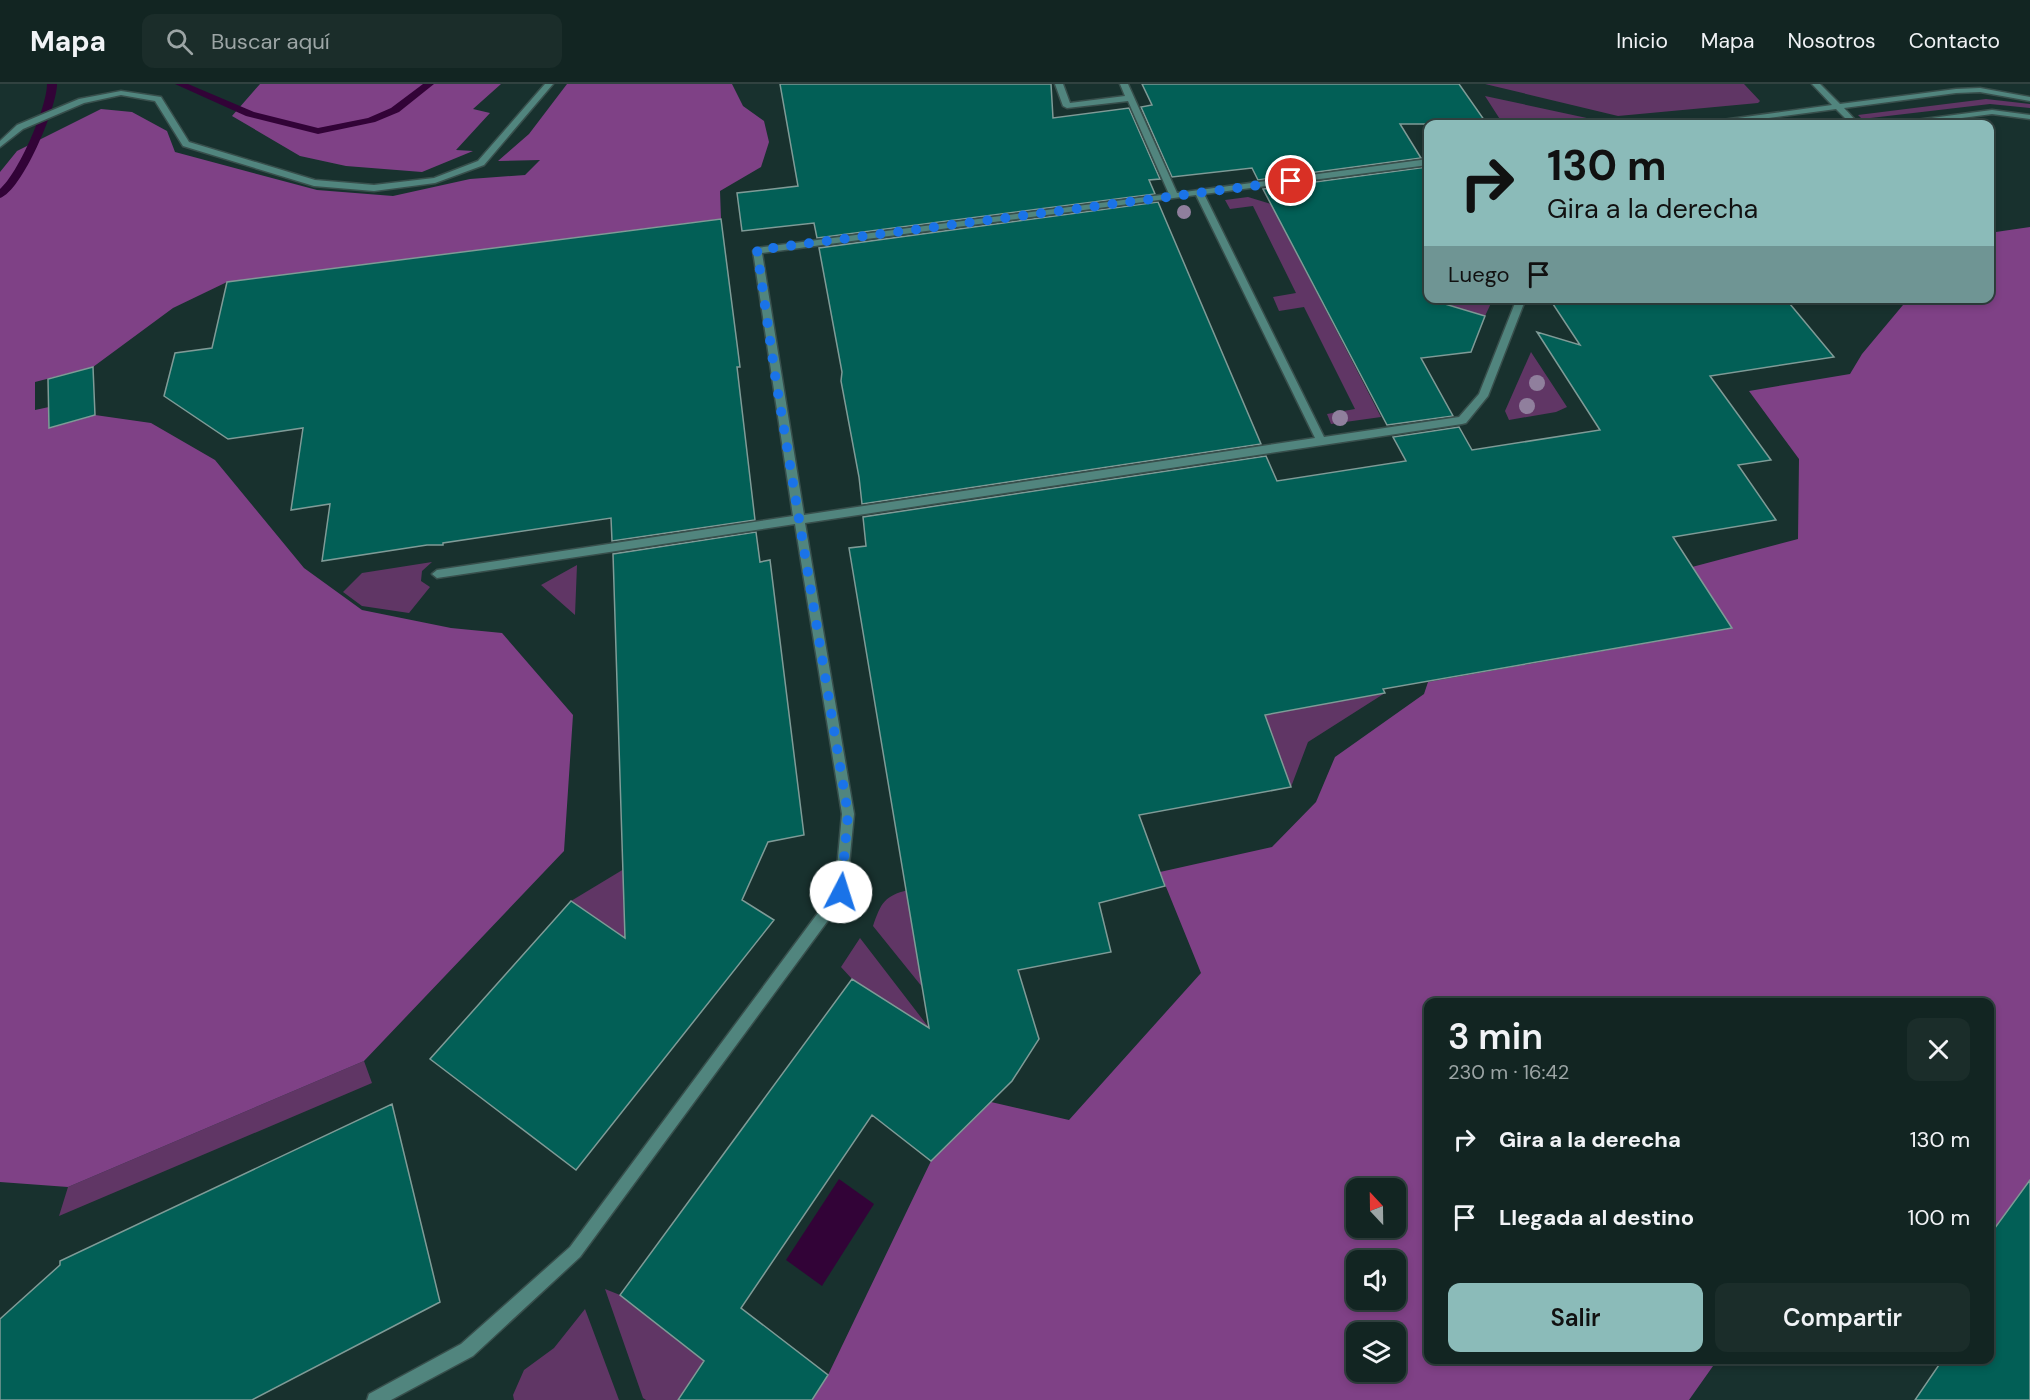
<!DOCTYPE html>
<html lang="es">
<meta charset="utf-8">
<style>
body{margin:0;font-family:"DM Sans",sans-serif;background:#1b2d2a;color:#f1f3f6;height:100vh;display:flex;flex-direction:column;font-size:22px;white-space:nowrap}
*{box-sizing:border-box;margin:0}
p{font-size:20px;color:#9ca5a5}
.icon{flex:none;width:33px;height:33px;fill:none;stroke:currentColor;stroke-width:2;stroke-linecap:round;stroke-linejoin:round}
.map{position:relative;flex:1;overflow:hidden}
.panel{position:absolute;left:1424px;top:914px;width:570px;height:366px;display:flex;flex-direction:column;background:#122522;border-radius:12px;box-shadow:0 3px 9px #0003,0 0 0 2px #314240}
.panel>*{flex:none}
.top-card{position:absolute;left:1424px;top:36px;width:570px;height:183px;border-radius:12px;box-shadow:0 3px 9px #0003,0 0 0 2px #314240;background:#8bbbb9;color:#111;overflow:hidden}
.needle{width:39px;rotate:338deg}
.fabs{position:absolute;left:1346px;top:1094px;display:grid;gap:12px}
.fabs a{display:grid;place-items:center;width:60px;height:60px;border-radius:12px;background:#122522;box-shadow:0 3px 9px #0003,0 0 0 2px #314240;font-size:30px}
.pin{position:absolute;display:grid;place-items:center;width:51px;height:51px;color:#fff;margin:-26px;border:3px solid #fff;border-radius:50%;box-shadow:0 2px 6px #0007}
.me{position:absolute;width:66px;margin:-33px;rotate:5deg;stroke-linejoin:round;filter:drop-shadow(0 0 4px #0008)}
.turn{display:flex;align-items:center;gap:21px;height:126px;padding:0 24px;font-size:27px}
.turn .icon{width:78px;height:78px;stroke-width:2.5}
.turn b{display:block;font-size:42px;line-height:51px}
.then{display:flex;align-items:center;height:57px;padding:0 24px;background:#0003;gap:12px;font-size:22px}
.round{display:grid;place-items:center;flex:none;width:63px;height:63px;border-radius:12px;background:#1b2d2a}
.overview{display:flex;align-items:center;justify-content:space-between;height:102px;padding:0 24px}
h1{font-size:36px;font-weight:600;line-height:45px}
.button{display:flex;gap:12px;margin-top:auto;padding:12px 24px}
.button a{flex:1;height:69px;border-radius:12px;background:#8bbbb9;color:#111;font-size:24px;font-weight:600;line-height:69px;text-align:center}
.button a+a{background:#1b2d2a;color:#f1f3f6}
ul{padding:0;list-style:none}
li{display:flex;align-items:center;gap:18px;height:78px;padding:0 24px}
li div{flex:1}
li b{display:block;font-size:22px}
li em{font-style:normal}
header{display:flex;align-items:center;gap:36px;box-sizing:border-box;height:84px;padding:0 30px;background:#122522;border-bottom:2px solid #314240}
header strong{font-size:28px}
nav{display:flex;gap:33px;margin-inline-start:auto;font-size:21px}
.search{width:420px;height:54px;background:#1b2d2a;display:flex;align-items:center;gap:15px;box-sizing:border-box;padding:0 21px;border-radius:12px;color:#9ca5a5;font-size:22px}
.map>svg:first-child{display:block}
.green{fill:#603665}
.forest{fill:#7f4186;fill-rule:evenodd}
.water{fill:#320337}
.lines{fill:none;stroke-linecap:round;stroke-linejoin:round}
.stream{fill:#320337;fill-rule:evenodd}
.building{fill:#025f56;stroke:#7f9b97;stroke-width:1.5}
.service-casing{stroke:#384f4c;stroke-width:3}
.minor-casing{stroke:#384f4c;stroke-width:3}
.service{fill:#51857e;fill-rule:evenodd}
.minor{fill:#51857e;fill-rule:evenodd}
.tree{fill:#907f9d}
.route{stroke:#1a73e8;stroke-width:10;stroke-dasharray:0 18}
</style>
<header>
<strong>Mapa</strong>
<div class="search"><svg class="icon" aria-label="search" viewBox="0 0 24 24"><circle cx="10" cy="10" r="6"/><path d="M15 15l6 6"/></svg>Buscar aquí</div>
<nav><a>Inicio</a><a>Mapa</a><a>Nosotros</a><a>Contacto</a></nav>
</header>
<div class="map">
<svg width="2030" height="1316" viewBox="0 0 2030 1316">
<rect width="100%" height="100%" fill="#18312e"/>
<!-- green -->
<path class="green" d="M1485,0H1744L1760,17L1758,19L1618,32Z
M1485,12L1610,39L1503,40Z
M1986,15L2030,20V24L1990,20L1862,35L1858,31Z
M1248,113L1271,120L1381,333L1331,340L1327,330L1355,325L1304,223L1279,227L1273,213L1296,209L1253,122L1230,125L1225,116Z
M1428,212V214L1493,215L1485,232L1427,215Z
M1531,268L1567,323L1556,328L1509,336L1505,327Z
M432,478L422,487L421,497L430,503L409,529L362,522L343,508L362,489Z
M577,481L575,531L541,501Z
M1385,609L1308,658L1291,703L1265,631Z
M624,785L640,864L571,817Z
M908,806L923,904L873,842C881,819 884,812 908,806Z
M860,854L930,945L852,895L841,883Z
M364,977L372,999L59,1132L68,1103Z
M605,1205L620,1211L704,1277L678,1316H646L643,1314Z
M585,1225L619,1316H514L513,1311L524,1286L554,1264Z"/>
<!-- forest -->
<path class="forest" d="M260,0H501L473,25L490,29L456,66L473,67L422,88L346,82L300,72L232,32Z
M567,0H732L743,22L764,37L769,58L761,83L720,107L721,135L227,198L173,224L93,283L35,298V326L49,323L50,344L95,331L151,339L215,376L304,484L362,526L451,544L502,549L573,631L564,767L364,977L68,1103L0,1098V88L17,67L101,25L132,28L167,47L175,68L317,106L393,112L470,95L525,91L540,76L498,77L529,50Z
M2030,143V1096L1994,1145L1989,1156V918H1428V1275H1718L1689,1316H812L828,1291L931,1077L991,1018L1069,1036L1201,889L1160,788L1272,763L1316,718L1335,673L1424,610L1428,598L1731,544L1692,483L1798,455L1799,375L1749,307L1850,290L1862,270L1908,215L1989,214V149ZM1356,1104H1395V1143H1356ZM1356,1176H1395V1215H1356ZM1356,1248H1395V1287H1356Z"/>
<!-- water -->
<path class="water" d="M839,1095L874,1120L822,1202L786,1176Z"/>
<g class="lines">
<!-- stream -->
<path class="stream" d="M47,0H57C57,24 22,107 0,114V105C18,90 47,24 47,0Z
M175,0H188L254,28L318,44L368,34L391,24L423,0H434L399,28L375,38L318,50L246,32Z"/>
</g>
<!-- building -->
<path class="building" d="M780,0H1051L1053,34L1129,24L1160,95L1149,96L1155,110L817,154L814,139L742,147L737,109L798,102Z
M1142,0H1459L1487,40H1400L1421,74L1258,96L1252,84L1172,93L1141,23L1152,21Z
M1427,83L1428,215L1485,232L1471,268L1421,274L1453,332L1387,341L1263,105Z
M1158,118L1261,360L862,420L859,393L841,297L842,288L819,164Z
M721,135L740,283H737L755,436L612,457L611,434L443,459V461H427L322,477L330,420L291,426L303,344L228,355L164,312L175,269L212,264L227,198Z
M1549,214H1785L1834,273L1710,292L1771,376L1738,381L1776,436L1673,453L1732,544L1383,605L1385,609L1265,631L1291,703L1139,731L1165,802L1099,819L1111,868L1018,886L1039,955L1012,997L931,1077L872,1031L741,1224L828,1291L812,1316H678L704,1277L620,1211L852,895L929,944L849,464L866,462L863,433L1266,372L1277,397L1406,377L1393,353L1459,343L1472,366L1600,346L1537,248L1580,261Z
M93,283L95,331L49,344L48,295Z
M756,448L760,478L770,476L804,751L768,758L742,816L774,836L576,1086L430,975L571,817L625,854L613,470Z
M392,1020L440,1218L252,1316H0V1235L60,1181V1177Z
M2030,1096V1316H1915L1943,1275H1989V1152Z"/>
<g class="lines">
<defs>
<path id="service" d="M545,0H553L484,81L435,99L374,107L314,102L183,62L155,17L121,11L84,19L23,45L0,63V57L17,41L79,15L121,7L161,13L189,58L315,96L374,101L434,94L478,77Z"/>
<path id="minor" d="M1055,0H1063L1070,19L1125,12L1120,0H1128L1177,109L1428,75V81L1204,110L1324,353L1459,333L1479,310L1517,214H1526L1488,312L1466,339L1462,340L805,439L854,730L846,812L580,1173L473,1272L391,1316H367L369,1310L461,1260L570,1163L835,806L842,730L795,440L437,494L432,490L437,486L793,432L753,167L757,164L1169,110L1128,17L1067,24L1063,22ZM1196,111L1315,354L804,431L762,169Z
M1812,0H1820L1840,20L1956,5L1980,4L2030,13V17L1980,8L1956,9L1844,24L1859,40H1851L1836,25L1723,40H1704L1708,38L1832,21Z
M1992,26L2030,31V35L1992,30L1916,40H1897L1901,38Z"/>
</defs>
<!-- service casing -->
<use href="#service" class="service-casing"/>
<!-- minor casing -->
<use href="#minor" class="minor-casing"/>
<!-- service -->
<use href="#service" class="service"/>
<!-- minor -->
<use href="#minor" class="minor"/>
</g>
<!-- trees -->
<g class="tree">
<circle cx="1184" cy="128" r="7"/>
<circle cx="1537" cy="299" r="8"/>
<circle cx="1527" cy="322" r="8"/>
<circle cx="1340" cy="334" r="8"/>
</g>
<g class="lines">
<!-- route -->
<path class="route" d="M841,808L848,730L775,291L757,166L1291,97"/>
</g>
</svg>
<div class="fabs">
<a><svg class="needle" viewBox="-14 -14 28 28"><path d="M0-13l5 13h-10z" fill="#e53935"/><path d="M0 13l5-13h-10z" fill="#9ca5a5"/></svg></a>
<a><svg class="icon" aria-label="sound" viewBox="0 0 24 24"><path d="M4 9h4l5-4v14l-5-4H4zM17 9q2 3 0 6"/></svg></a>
<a><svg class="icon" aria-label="layers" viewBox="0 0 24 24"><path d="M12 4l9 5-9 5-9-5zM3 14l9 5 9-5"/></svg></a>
</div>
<div class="pin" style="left:1291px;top:97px;background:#d93025"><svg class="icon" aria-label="arrive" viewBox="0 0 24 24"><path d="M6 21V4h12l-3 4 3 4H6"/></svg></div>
<svg class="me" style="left:841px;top:808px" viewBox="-20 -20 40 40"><circle r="19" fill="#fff"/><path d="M0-13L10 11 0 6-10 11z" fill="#1a73e8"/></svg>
<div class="top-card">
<div class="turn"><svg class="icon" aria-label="right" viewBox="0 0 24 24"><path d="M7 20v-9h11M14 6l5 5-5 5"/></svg><div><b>130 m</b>Gira a la derecha</div></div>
<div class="then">Luego<svg class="icon" aria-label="arrive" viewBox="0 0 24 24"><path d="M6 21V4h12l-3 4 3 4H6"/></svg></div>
</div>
<section class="panel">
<div class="overview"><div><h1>3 min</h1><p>230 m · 16:42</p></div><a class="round"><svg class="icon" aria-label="close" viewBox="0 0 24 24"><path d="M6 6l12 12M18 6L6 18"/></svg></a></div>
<ul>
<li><svg class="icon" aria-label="right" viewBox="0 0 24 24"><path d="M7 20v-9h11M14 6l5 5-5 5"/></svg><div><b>Gira a la derecha</b></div><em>130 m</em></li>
<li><svg class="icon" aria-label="arrive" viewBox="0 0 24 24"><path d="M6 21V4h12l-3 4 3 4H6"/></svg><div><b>Llegada al destino</b></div><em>100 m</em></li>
</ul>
<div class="button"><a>Salir</a><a>Compartir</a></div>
</section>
</div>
